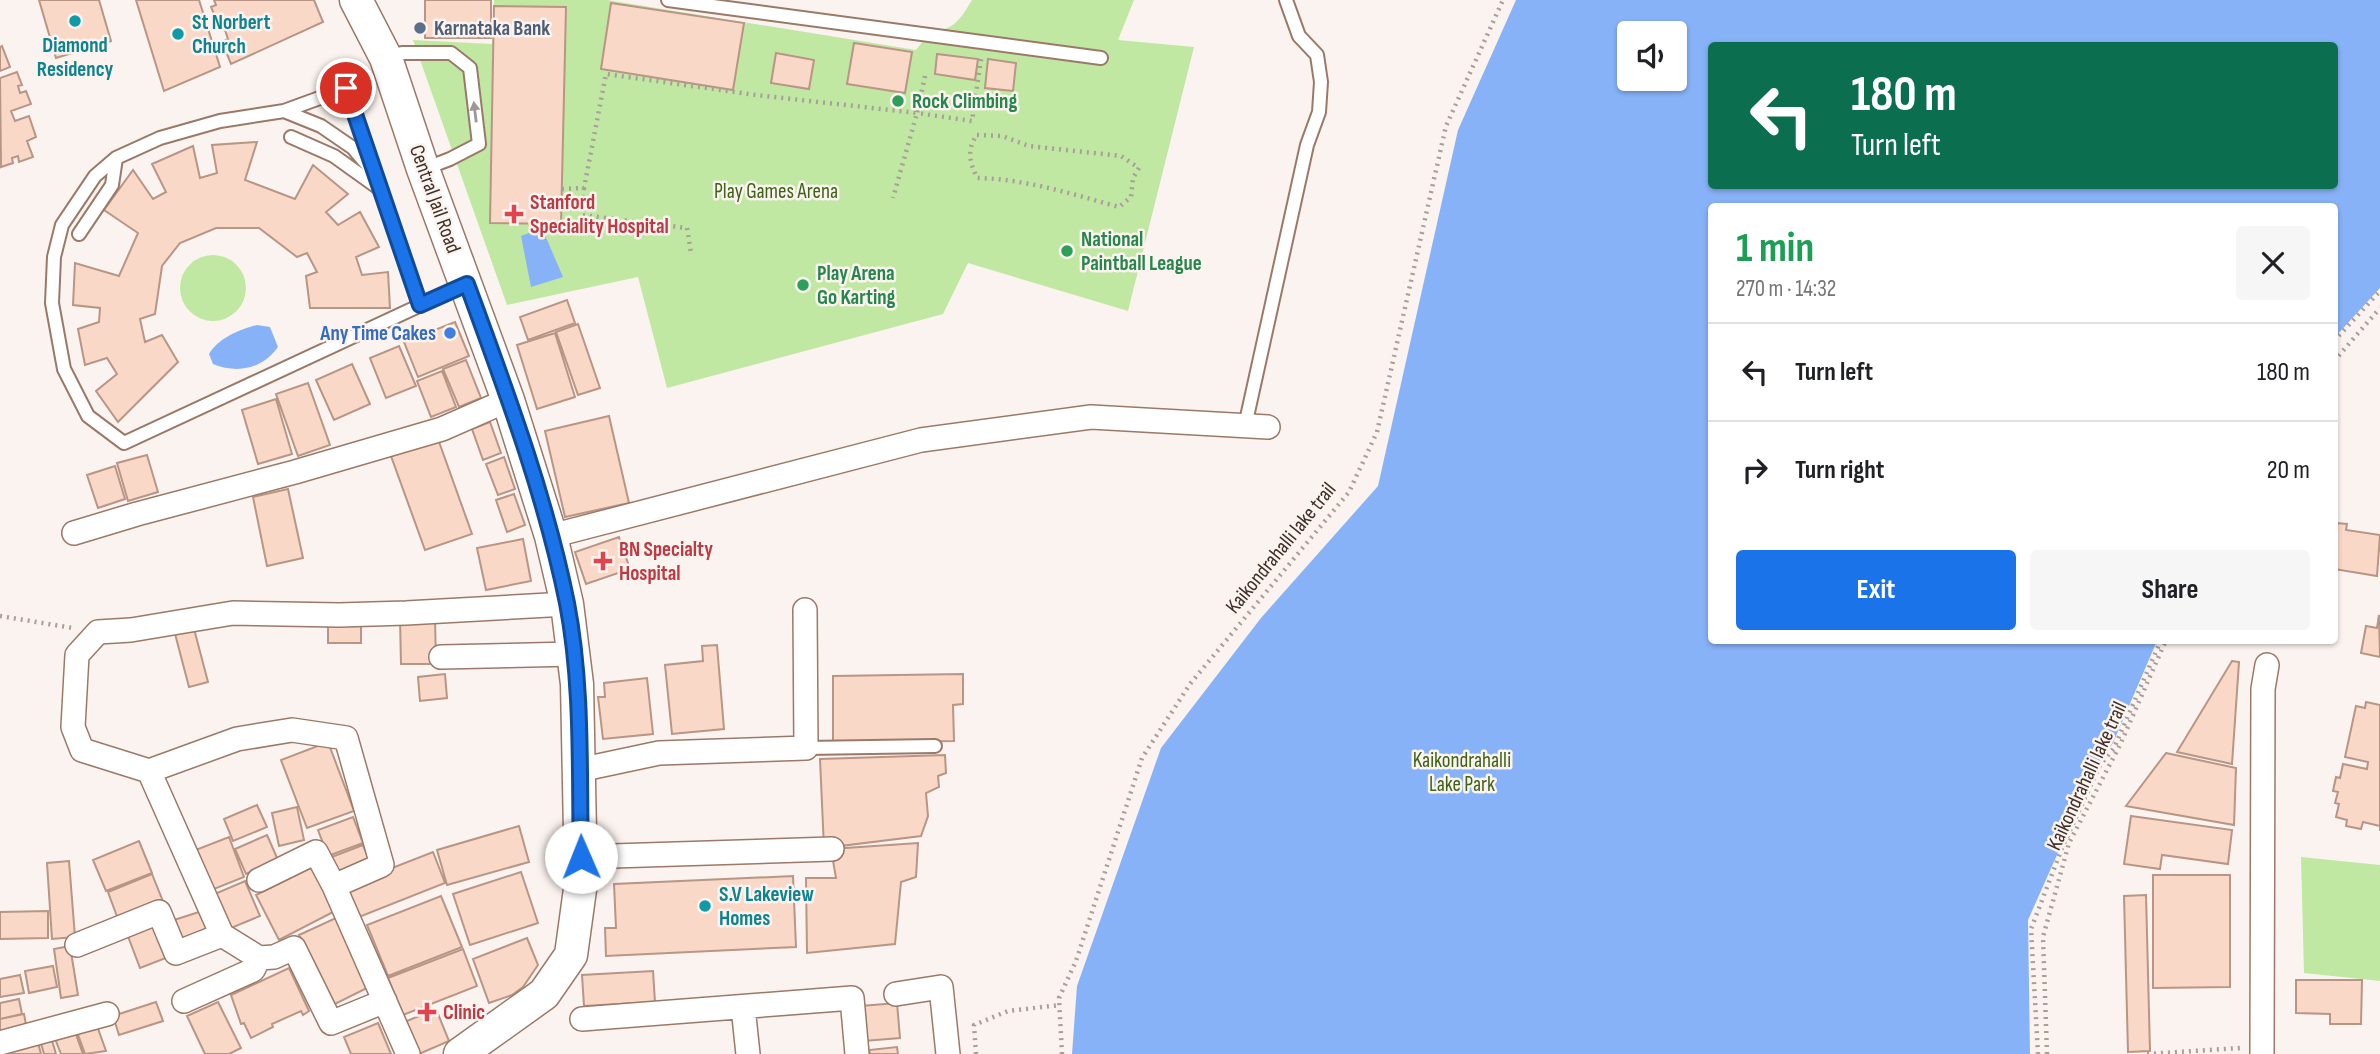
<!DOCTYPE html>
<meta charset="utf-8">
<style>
body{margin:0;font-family:"Sofia Sans Condensed",sans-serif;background:#f6f6f6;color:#202124;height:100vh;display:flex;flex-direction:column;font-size:26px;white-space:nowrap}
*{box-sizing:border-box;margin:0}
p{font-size:23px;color:#757577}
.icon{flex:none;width:38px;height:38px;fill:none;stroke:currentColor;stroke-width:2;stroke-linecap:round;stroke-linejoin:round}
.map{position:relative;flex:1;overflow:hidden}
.sheet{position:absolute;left:1708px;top:203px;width:630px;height:441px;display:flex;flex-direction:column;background:#fff;border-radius:7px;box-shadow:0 2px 5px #0004}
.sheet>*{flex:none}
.hud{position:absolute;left:1708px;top:42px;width:630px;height:147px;border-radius:7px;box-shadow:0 2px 5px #0004;background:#0b6e4f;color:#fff;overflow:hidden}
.buttons{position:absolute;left:1617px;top:21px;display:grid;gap:14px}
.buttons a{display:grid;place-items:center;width:70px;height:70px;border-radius:7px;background:#fff;box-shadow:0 2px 5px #0004;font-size:35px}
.pin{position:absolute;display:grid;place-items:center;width:60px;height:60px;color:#fff;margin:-30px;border:4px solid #fff;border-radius:50%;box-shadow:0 2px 7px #0007}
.me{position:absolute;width:77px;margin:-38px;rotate:359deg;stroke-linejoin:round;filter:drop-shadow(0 0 5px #0008)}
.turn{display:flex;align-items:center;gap:24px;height:147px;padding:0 28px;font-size:32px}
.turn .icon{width:91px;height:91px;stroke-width:2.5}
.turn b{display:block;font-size:49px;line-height:60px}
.round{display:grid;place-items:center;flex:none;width:74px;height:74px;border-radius:7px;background:#f6f6f6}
.head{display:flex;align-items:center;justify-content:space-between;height:119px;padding:0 28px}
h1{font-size:42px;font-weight:700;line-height:52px;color:#1e9e55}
.primary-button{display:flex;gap:14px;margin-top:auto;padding:14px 28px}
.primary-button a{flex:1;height:80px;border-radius:7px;background:#1a73e8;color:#fff;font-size:28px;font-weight:700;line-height:80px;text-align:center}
.primary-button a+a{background:#f6f6f6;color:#202124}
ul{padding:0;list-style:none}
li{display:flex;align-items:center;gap:21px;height:98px;padding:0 28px;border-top:2px solid #e0e0e0}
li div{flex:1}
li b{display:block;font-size:26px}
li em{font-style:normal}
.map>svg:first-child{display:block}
.green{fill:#c0e8a2}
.water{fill:#88b2f7;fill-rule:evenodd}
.building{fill:#fad8c8;stroke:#b89584;stroke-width:2}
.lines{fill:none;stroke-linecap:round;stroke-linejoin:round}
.service-casing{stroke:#9b7968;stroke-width:16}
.minor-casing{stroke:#9b7968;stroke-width:26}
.secondary-casing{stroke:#9b7968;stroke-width:35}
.path{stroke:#a99e98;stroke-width:4.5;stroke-dasharray:2 5;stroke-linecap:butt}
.service{stroke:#fff;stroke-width:12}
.minor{stroke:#fff;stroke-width:23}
.secondary{stroke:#fff;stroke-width:32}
.oneway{fill:#9e9794}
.route-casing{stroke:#114b97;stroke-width:18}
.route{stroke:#1a73e8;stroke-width:12}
.culture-dot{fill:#0f9aa8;stroke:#fbf3ef;stroke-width:2.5}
.service-dot{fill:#5c6f8a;stroke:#fbf3ef;stroke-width:2.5}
.leisure-dot{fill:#2e9e5b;stroke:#fbf3ef;stroke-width:2.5}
.health-dot{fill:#e0444e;stroke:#fbf3ef;stroke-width:2.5}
.shop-dot{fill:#3f7fe0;stroke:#fbf3ef;stroke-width:2.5}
.labels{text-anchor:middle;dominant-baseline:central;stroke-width:5;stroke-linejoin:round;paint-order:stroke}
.culture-label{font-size:21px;font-weight:bold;fill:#0d838f;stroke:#fbf3ef;text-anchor:start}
.service-label{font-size:21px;font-weight:bold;fill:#4e5e75;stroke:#fbf3ef;text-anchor:start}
.leisure-label{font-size:21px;font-weight:bold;fill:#27864d;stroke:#fbf3ef;text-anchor:start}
.park-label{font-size:21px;fill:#3c6215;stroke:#fbf3ef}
.street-label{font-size:21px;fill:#3e2f28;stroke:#fbf3ef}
.health-label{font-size:21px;font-weight:bold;fill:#be3a42;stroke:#fbf3ef;text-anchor:start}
.shop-label{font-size:21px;font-weight:bold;fill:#366cbe;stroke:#fbf3ef;text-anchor:end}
</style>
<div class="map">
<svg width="2380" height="1054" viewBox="0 0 2380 1054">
<rect width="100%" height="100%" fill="#fbf3ef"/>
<!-- green -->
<path class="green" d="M494,0H607L916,50L931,31C954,31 961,18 972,0H1134L1118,40L1194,47L1128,311L968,263L943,314L667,388L638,277L507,305L413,40L492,44Z
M180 288a33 33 0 1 1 66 0a33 33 0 1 1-66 0Z
M2301,857L2380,865V981L2304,973Z"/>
<!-- water -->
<path class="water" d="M1516,0H2380V288L2335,337L2334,206H1712V640L2157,641L2113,743L2097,765L2028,920L2030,1054H1072L1077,986L1161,748L1261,618L1378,486L1458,130ZM1675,33V79H1629V33ZM1712,46H2334V186H1712Z
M542,228L563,277L531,287L521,236Z
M257,325L270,327L278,347C262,369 238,374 213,364L209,354C218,338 241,329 257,325Z"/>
<!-- building -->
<path class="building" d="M39,0H99L111,41L56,58Z
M136,0H199L220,67L164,91Z
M214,0H314L323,22L231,64L222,42L228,39L225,30H221L211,7L216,5Z
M425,0H491V38H425Z
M611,3L744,23L733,90L601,69Z
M494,6L566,7L561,224L490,223Z
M854,43L912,52L905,93L847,84Z
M2,46L10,67L0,71V47Z
M776,53L814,60L809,89L771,83Z
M937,54L978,59L975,80L935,74Z
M988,59L1016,63L1013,91L985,88Z
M17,72L22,85L18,86L20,93L26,91L31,104L11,111L15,121L29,116L36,137L27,141L33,157L19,162L18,156L12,158L13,163L1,167L0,78Z
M257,142L245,180L295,199L313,165L348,194L326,212L338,225L360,212L379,247L356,257L362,275L388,272L390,308H310L306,276L317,272L307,253L297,257L259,228H216L180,243L162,266L155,314L140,319L145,342L162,335L178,362L118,422L96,391L117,374L107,358L85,365L78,329L99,322L100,308L73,305L75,263L119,276L138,233L104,210L133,170L153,199L166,192L152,164L193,146L200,178L217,173L212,145Z
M567,300L575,323L528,340L520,317Z
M455,322L469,356L418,377L404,342Z
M578,324L600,388L578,395L556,332Z
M555,333L575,397L537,409L517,345Z
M399,346L416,386L386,398L370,358Z
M466,360L481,398L459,407L443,369Z
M352,364L370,404L334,420L316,380Z
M442,371L456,407L431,417L417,381Z
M308,383L330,445L298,456L276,394Z
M276,399L292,454L258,464L242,410Z
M609,416L629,503L565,517L545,431Z
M490,422L501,453L483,460L472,429Z
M438,439L472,534L425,550L391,456Z
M147,455L158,492L128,501L117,463Z
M504,457L515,489L498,495L486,464Z
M115,466L125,499L98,508L87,475Z
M288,489L303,558L267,566L253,497Z
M514,494L525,525L507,532L496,500Z
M2336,523L2347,524L2346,530L2380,535L2377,576L2334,569Z
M619,537L630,569L586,584L575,552Z
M523,539L531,581L486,590L477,548Z
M2379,615L2380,657L2361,653L2366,626L2377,628Z
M328,617H361V643H328Z
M400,618H435L436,664H401Z
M193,625L208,682L189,687L174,630Z
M717,645L724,729L672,734L665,665L703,661L702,646Z
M2232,661L2239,662L2232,764L2177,752Z
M445,674L447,698L420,701L418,677Z
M963,674V704L953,705L954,741L833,743V676Z
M647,678L653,734L603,739L598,697H605L604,683Z
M2366,702L2380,705V831V826L2363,822L2361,829L2346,826L2347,820L2336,817L2339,804L2335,803L2338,792L2333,791L2336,777L2340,778L2343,764L2367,769L2368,762L2345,757L2356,706L2365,708Z
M328,742L354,811L307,828L281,760Z
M2166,753L2236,768L2234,825L2126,806Z
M945,755L946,773L938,776L939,787L926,793L928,816L921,836L824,848L820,759Z
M257,805L267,827L233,841L224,819Z
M297,807L304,840L279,846L272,813Z
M2131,816L2232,830L2228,864L2162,855L2160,869L2124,864Z
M353,817L363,843L328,856L318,830Z
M519,826L529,862L447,885L437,850Z
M267,835L278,860L246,874L235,849Z
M229,837L244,877L209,891L193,851Z
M139,841L152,873L106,891L93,860Z
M918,843L916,877L901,882L895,944L807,953L806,878H836L831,849Z
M363,845L371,864L336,877L329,858Z
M433,852L445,883L359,917L346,886Z
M69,861L75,937L52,939L47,863Z
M314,866L337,910L279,940L256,895Z
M521,872L538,923L470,945L453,894Z
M152,874L164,904L119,922L108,892Z
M2153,875H2230V987L2153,988Z
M793,876L796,947L606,956L605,928H616L614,884Z
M245,881L260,916L224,931L210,896Z
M2146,895L2150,1051L2128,1052L2124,896Z
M441,896L462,947L388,976L367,925Z
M48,911V938L0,939V912Z
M202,911L210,935L178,945L171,921Z
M338,917L371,986L333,1005L299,935Z
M156,919L171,956L140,968L126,931Z
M527,938L538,965L523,987L512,995L489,1003L473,959Z
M70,946L78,995L61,998L54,949Z
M463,949L477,986L403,1015L388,978Z
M53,966L57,987L29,993L25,971Z
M289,968L309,1011L303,1015L301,1011L272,1024L273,1027L251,1038L244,1023L241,1024L231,995Z
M653,971L655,1002L584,1006L582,975Z
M20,975L24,993L0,997V979Z
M2296,980H2362L2361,1024H2330V1014L2296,1013Z
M19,999L22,1014L0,1019V1003Z
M156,1002L163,1021L119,1035L113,1016Z
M218,1002L241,1048L229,1054H205L187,1016Z
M897,1003L900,1038L864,1041L861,1006Z
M436,1009L449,1041L419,1054L402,1023Z
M24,1014L27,1030L0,1035V1019Z
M96,1023L106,1051L85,1054L76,1029Z
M378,1023L391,1054H351L344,1037Z
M74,1029L83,1054H61L54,1036Z
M51,1037L56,1054H44L40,1040Z
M37,1039L41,1054H0V1048Z
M897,1047L898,1054H870L869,1050Z"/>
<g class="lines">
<defs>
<path id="service" d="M668,0L1101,58
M386,57L402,53H451L470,68L479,144L450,159L424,169
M284,111L347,88L372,167
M291,137L334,156L380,189
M79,234L112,185L116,158
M420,305L375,174L353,148L321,126L284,111L220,121L160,138L116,158L95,176L62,225L54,257L52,303L64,369L88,416L124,443L466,284
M1245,426L1307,145L1319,112L1321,82L1317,55L1299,36L1286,0
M806,748L935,746"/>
<path id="minor" d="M74,533L137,514L295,472L442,429L508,400
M551,536L921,440L1091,417L1268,427
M441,657L574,654
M579,770L659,753L806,748L805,610
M149,771L237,739L292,730L346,738L382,865L334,886
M581,857L832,849
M259,880L316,852L334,886L408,1054
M77,945L159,912L176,953L222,935
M896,994L941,987L948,1054
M184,1001L253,970L259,958
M385,1001L331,1023L294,948L274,957L259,958L222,935L149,771L82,750L73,727L77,655L98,632L131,630L233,613L339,615L406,613L567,604
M743,1007L748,1054
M582,1019L852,998L857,1054
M0,1043L107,1014
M2262,1054L2263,689L2267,665"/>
<path id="secondary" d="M356,0L386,58L423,169L508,400L551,536L567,604L577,684L581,882L571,955L544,994L460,1054"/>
</defs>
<!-- service casing -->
<use href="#service" class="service-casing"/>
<!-- minor casing -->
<use href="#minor" class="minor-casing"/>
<!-- secondary casing -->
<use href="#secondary" class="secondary-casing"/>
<!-- path -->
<path class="path" d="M925,76L917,113L972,121L981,59
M977,135L1002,136L1029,146L1121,156L1139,168L1133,178L1131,197L1119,207C1072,194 1026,179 977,178C970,162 966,150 977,135Z
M584,188L582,215L687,228L691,253
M562,189L584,188L606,74L756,95L917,113L893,198
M2334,341L2380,291
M2334,361L2380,308
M0,616L73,628
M976,1054L974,1025L1008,1011L1060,1005
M1062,1054L1059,998L1076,961L1142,758L1190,684L1349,492L1377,432L1446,126L1503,0
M2038,1054L2031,929L2062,848L2100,765L2114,748L2161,640
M2047,1054L2043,937L2069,843L2120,745L2166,640
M2147,1054L2240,1048"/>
<!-- service -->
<use href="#service" class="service"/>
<!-- minor -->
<use href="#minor" class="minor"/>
<!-- secondary -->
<use href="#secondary" class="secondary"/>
</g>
<!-- one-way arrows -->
<defs><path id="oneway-solid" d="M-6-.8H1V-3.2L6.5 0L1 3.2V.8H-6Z" transform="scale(1.75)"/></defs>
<use class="oneway" href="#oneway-solid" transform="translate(475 112) rotate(-97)"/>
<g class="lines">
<defs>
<path id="route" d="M346,88L420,305L467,284C505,388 545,494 567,603C583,686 579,773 581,857"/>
</defs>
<!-- route casing -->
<use href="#route" class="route-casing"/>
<!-- route -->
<use href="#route" class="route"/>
</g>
<!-- markers -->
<g class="culture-dot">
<circle cx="75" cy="21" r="7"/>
<circle cx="178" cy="34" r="7"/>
<circle cx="705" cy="906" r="7"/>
</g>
<circle class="service-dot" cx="420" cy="28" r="7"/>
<g class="leisure-dot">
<circle cx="898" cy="101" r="7"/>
<circle cx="1067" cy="251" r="7"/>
<circle cx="803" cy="285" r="7"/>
</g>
<g class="health-dot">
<path d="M510.5 203.5h7v7h7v7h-7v7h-7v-7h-7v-7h7z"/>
<path d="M599.5 550.5h7v7h7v7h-7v7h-7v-7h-7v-7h7z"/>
<path d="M423.5 1001.5h7v7h7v7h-7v7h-7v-7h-7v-7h7z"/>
</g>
<circle class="shop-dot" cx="450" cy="333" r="7"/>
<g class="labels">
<!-- culture labels -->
<g class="culture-label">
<text x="192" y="22">St Norbert<tspan x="192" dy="24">Church</tspan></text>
<text x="75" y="45" text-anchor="middle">Diamond<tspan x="75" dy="24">Residency</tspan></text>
<text x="719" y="894">S.V Lakeview<tspan x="719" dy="24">Homes</tspan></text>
</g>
<!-- service labels -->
<g class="service-label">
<text x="434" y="28">Karnataka Bank</text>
</g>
<!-- leisure labels -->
<g class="leisure-label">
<text x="912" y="101">Rock Climbing</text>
<text x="1081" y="239">National<tspan x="1081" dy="24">Paintball League</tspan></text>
<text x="817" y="273">Play Arena<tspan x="817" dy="24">Go Karting</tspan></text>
</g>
<!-- park labels -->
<g class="park-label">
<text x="776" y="191">Play Games Arena</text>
<text x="1462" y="760">Kaikondrahalli<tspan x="1462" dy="24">Lake Park</tspan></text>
</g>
<!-- street labels -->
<g class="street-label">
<text transform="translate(435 199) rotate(70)">Central Jail Road</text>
<text transform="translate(1281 548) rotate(-51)">Kaikondrahalli lake trail</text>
<text transform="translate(2087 776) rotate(-65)">Kaikondrahalli lake trail</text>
</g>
<!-- health labels -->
<g class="health-label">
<text x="530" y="202">Stanford<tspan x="530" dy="24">Speciality Hospital</tspan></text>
<text x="619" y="549">BN Specialty<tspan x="619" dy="24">Hospital</tspan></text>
<text x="443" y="1012">Clinic</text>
</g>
<!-- shop labels -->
<g class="shop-label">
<text x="436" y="333">Any Time Cakes</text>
</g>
</g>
</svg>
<div class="buttons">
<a><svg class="icon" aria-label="sound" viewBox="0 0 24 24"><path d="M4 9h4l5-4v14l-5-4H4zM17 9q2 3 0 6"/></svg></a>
</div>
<div class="pin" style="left:346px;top:88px;background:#d93025"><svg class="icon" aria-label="arrive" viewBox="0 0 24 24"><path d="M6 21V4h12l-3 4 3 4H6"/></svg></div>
<svg class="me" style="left:581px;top:857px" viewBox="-20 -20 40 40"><circle r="19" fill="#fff"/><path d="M0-13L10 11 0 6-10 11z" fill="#1a73e8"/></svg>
<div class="hud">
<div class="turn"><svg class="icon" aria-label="left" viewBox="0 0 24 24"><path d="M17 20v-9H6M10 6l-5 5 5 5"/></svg><div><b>180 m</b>Turn left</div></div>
</div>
<section class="sheet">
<div class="head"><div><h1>1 min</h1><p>270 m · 14:32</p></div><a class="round"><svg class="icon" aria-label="close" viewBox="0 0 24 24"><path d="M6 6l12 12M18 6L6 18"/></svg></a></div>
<ul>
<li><svg class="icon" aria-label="left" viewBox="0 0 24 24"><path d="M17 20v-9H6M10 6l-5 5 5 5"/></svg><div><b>Turn left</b></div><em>180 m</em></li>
<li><svg class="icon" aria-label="right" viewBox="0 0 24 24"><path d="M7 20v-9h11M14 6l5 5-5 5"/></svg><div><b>Turn right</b></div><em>20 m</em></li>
</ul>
<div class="primary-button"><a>Exit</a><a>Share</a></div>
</section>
</div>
